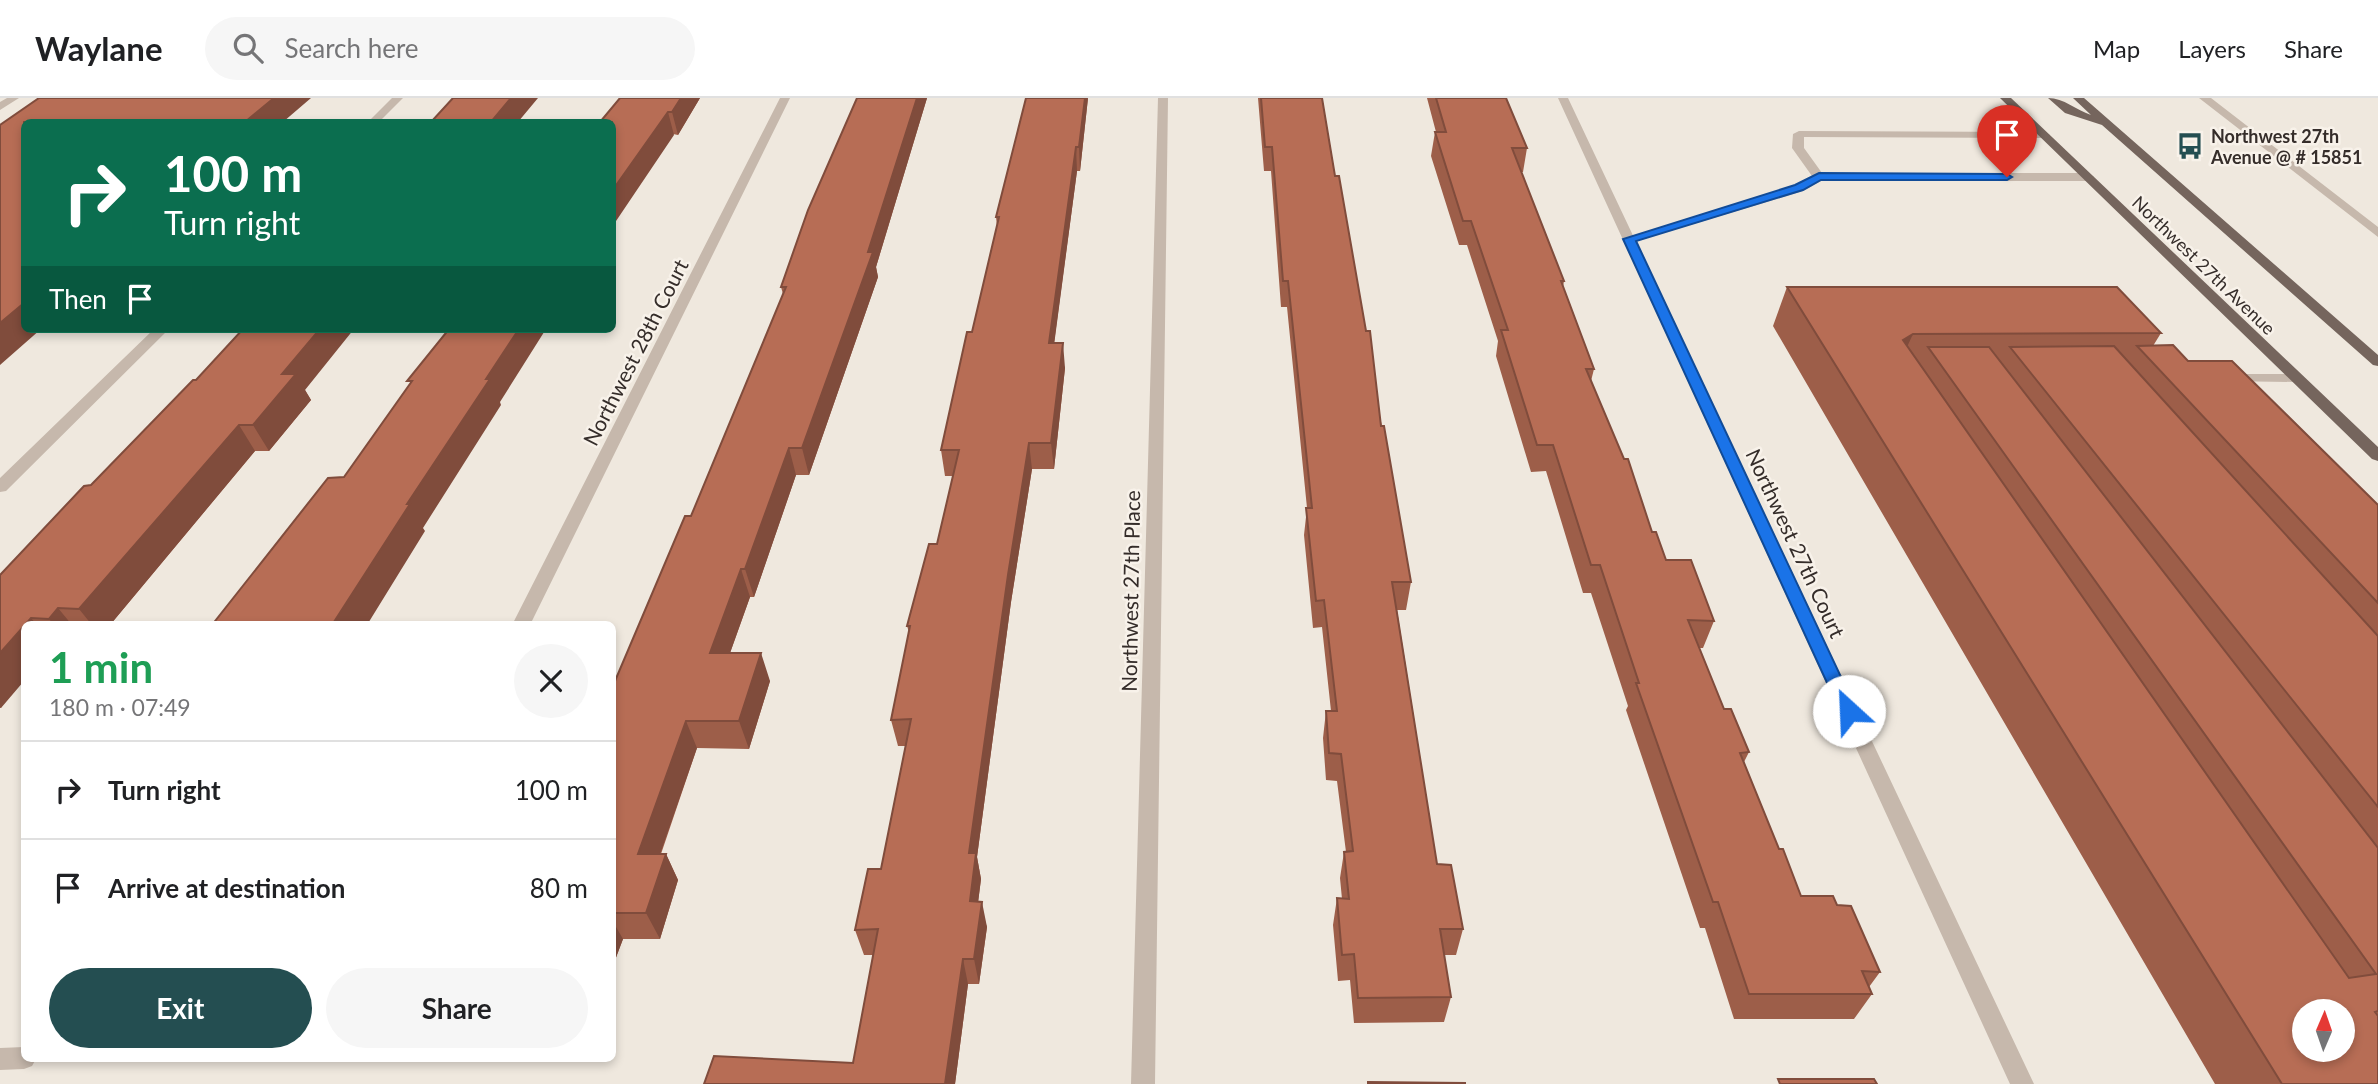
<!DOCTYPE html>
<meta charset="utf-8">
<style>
body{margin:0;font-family:Lato,sans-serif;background:#f6f6f6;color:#202124;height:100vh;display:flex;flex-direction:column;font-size:26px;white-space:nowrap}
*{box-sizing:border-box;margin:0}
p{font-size:23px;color:#757577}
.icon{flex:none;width:38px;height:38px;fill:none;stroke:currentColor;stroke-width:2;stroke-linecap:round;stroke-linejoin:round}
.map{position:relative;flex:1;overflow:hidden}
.side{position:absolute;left:21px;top:523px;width:595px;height:441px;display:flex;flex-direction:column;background:#fff;border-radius:10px;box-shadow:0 4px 10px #0003}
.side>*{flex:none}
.top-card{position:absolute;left:21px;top:21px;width:595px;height:214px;border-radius:10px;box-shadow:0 4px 10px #0003;background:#0b6e4f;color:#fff;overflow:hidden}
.needle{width:46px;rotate:2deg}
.fabs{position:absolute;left:2292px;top:901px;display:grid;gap:14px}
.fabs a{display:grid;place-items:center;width:63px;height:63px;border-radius:50%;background:#fff;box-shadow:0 4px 10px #0003;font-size:35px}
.pin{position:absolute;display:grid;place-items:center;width:60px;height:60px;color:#fff;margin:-72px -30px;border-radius:50% 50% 50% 0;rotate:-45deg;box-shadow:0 0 7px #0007}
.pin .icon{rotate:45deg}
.me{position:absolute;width:77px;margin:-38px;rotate:335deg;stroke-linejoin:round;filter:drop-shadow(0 0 5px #0008)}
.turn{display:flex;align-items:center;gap:24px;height:147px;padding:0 28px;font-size:32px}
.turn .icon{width:91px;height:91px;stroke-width:2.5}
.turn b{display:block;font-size:49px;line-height:60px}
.then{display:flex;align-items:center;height:66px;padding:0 28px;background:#0003;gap:14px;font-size:26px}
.round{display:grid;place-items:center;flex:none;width:74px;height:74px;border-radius:37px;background:#f6f6f6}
.overview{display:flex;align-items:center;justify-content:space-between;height:119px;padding:0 28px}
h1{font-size:42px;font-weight:700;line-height:52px;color:#1e9e55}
.cta{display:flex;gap:14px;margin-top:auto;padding:14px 28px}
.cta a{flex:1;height:80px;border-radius:42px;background:#244e51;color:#fff;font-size:28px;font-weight:700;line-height:80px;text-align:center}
.cta a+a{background:#f6f6f6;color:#202124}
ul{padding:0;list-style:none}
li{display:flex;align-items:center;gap:21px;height:98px;padding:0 28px;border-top:2px solid #e0e0e0}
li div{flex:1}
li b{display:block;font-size:26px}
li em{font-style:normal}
header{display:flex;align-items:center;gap:42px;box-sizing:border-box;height:98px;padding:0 35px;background:#fff;border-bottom:2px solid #e0e0e0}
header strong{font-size:33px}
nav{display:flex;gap:38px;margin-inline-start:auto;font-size:24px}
.search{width:490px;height:63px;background:#f6f6f6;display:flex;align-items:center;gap:18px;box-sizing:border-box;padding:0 24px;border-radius:38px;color:#757577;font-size:26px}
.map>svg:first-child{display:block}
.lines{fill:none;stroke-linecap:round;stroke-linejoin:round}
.lane{fill:#c6b8ac;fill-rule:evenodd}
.street{fill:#c6b8ac;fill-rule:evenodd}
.primary{fill:#75655d;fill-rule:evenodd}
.wall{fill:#9d5e49}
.shaded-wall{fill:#804c3c}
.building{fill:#b76d55;stroke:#804c3c;stroke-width:2;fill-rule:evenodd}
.route{fill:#1a73e8;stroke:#114b97;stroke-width:2}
.labels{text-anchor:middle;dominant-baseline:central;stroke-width:5;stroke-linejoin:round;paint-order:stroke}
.far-poi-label{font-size:18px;font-weight:bold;fill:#352d2a;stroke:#f8f2ea;text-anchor:start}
.far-street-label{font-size:18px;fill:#352d2a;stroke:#f8f2ea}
.street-label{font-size:21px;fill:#352d2a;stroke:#f8f2ea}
</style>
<header>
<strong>Waylane</strong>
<div class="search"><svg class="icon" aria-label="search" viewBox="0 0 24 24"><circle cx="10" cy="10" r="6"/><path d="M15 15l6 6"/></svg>Search here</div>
<nav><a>Map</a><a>Layers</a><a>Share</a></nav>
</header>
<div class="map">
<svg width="2378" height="986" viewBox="0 0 2378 986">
<rect width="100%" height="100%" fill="#efe8de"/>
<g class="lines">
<!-- lane -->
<path class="lane" d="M1799,33L2044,34L2050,37L2044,40L1804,39V50L1822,75H2088L2094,79L2088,83H1821L1803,93L1633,144L1629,145L1623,141L1795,87L1812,78L1792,50L1793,36Z
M2228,276H2296L2303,280L2296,284L2223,283L2221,280Z"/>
<!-- street -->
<path class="street" d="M7,0H19L0,12V4Z
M392,0H403L379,24H368Z
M780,0H790L530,527H512Z
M1158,0H1168L1155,986H1131Z
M1558,0H1568L2034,986H2010Z
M2199,0H2211L2378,129V139Z
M154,231H169L6,393L0,394V380Z
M24,949V961H36L32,968L24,971L0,972V950Z"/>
<!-- primary -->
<path class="primary" d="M2000,0H2011L2378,349V363L2372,361Z
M2048,0C2064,0 2076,12 2091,17L2073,0H2084L2378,257V268L2373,267L2102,27L2065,15Z"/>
</g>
<!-- wall -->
<path class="wall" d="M700,0L678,37L612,24Z
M856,0H927L876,169L878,179L809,377H796L754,499H750L730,555L770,583L749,651L697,650L661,756H666L678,782L660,841H623L612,870V590L691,418L783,196L781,189L856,2Z
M1088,0L1080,73H1077L1054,245L1065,270L1054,371H1032L1011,504L977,759L981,781L978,804L987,829L979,886H968L955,986H704L853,965L873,857H864L855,832L881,771L906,648H898L891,622L909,534L907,528L937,446L953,378H945L941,352L972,234L997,128L996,119Z
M1258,0H1322L1335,78L1411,484L1406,512H1397L1437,766L1463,831L1456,857H1444L1451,899L1444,924L1354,925L1350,882L1338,883L1333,827L1337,800L1342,801L1340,780L1344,754H1346L1337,683L1326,682L1323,640L1326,613H1331L1322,529L1313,530L1304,437L1307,410L1287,209H1281L1271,73H1264Z
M1427,0H1506L1527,50L1523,74H1521L1564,183L1563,189L1594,271L1591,283L1652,434L1666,462L1714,523L1703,550H1699L1724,611L1749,654L1744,664L1779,751L1801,798L1837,807L1880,874L1869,889L1872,896L1854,921H1734L1705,830H1700L1626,612L1628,608L1591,495H1583L1546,373L1531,374L1496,258L1498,243L1467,147H1459L1431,58L1435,34H1436Z
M1787,189L2161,235L2153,248L2188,263L2378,407V986H2215L1773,228Z
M305,292L311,302L269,353H255L110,527H24L1,610H0V477L91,387Z"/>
<!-- shaded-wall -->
<path class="shaded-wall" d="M274,0H311L283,24H245Z
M511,0H538L518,24H491Z
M681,0H700L678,37L672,14Z
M917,0H927L876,169L878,179L809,377L802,350L868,154Z
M1085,0H1088L1080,73L1079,49Z
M668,14L674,37L612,129V93Z
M1076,49L1077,73L1051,270L1049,245Z
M24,205V231H41L0,267V225Z
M320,231H354L305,292L311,302L269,353L253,327L282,276Z
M519,231H546L500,304L501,307L423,430L425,433L367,527H332L407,406L486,281Z
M1913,236L1895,275L1903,242Z
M1063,245L1065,270L1054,371L1051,345Z
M239,327L255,353L110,527H92L79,511Z
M1029,345L1032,371L1011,504L977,759L981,781L975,829L970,803L969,755L1008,477Z
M789,350L796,377L754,499L745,471Z
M741,471L750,499L720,583L710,555Z
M58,510L72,527H54L49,521Z
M31,520L37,527H25Z
M24,528V583L1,610L0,609V555Z
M761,555L770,583L749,651L739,623Z
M686,623L697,650L651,782L638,756Z
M666,756L678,782L660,841L646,815Z
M982,804L987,829L979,886L974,861Z
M612,822L623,841L612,870Z
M963,861L968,886L955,986H945Z"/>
<!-- building -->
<path class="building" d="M39,0H274L245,24H24V205L0,225V27Z
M453,0H511L491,24H431Z
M620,0H681L672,14H668L612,93V24H600Z
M857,0H917L868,154H873L802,350H789L745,471H741L710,555H761L739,623H686L638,756H666L646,815H612V590L685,418H691L786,189H781L808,112Z
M1026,0H1085L1079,49H1076L1049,245H1063L1051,345H1029L1008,477L969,755H976L970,803L982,804L974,861H963L945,986H704L714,958L853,965L878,831L855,832L868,771H881L911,621L891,622L910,528H907L929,446H937L959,352H941L967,234H972L999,119H996Z
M1261,0H1322L1335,78H1339L1366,233H1370L1381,328H1384L1411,484H1392L1437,766L1451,767L1463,831H1440L1451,899L1358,900L1354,856L1342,857L1337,800L1349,801L1344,754L1353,753L1341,656L1329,655L1326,613H1337L1324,502L1316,503L1306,410H1312L1288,183H1283L1272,49H1265Z
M1436,0H1506L1527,50H1512L1564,183H1561L1594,271H1586L1624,361H1628L1652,434H1656L1666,462H1691L1714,523L1688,522L1724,611H1731L1749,654L1740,655L1779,751H1783L1801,798H1833L1837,807L1851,808L1880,874L1862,873L1872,896H1749L1718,804H1713L1636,585H1639L1600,467H1591L1553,347H1537L1501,232H1508L1471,123H1463L1435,34H1446Z
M1787,189H2117L2161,235L1913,236L1903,242L2349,880L2376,876L1928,249H1989L2378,750V913L2375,914L2378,918V986H2282ZM2305,914H2343V952H2305Z
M243,231H320L282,276H296L253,327H239L79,511L58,510L49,521L31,520L0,555V477L84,388L91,387L193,282H196Z
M449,231H519L486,281H490L407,406H410L332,527H212L328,380L344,379L412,283H407Z
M2173,247L2188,263H2232L2378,407V505L2137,248Z
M2114,248L2378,538V709L2010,249Z
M1778,981H1874L1877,986H1780Z
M1368,984L1465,985V986H1368Z"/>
<!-- route -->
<path class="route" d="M1819,75L2007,76L2012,79L2007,82H1821L1803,92L1636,143L1857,613L1855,618H1842L1840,613L1623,141L1795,87Z"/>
<!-- icons -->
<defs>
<symbol id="bus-bare" viewBox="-9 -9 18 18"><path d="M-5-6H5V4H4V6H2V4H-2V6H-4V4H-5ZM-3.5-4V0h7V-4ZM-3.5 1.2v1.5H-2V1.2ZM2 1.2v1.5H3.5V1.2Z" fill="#244e51" stroke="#f8f2ea" stroke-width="2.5" paint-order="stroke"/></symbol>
</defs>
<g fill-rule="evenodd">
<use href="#bus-bare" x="2171" y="29" width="38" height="38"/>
</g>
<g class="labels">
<!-- far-poi labels -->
<g class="far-poi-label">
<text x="2211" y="38">Northwest 27th<tspan x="2211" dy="21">Avenue @ # 15851</tspan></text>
</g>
<!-- far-street labels -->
<g class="far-street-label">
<text transform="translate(2204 167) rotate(44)">Northwest 27th Avenue</text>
</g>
<!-- street labels -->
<g class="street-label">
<text transform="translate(635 254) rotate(-63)">Northwest 28th Court</text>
<text transform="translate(1796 445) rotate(65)">Northwest 27th Court</text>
<text transform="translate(1130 493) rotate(-89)">Northwest 27th Place</text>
</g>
</g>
</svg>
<div class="fabs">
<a><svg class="needle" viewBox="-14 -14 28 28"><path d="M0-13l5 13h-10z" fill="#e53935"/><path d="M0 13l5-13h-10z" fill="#757577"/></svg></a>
</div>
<div class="pin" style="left:2007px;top:79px;background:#d93025"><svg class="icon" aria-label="arrive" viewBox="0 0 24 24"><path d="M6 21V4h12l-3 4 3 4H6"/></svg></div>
<svg class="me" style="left:1849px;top:613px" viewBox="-20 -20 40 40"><circle r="19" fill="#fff"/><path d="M0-13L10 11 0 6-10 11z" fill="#1a73e8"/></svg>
<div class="top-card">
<div class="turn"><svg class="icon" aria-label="right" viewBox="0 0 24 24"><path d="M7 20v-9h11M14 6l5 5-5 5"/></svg><div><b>100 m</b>Turn right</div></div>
<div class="then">Then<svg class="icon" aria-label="arrive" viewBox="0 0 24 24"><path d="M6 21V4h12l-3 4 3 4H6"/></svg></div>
</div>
<section class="side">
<div class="overview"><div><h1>1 min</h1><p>180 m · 07:49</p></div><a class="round"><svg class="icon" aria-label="close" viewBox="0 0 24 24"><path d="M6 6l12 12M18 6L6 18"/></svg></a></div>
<ul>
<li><svg class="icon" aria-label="right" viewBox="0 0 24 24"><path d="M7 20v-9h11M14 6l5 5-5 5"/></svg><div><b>Turn right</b></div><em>100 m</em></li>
<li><svg class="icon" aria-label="arrive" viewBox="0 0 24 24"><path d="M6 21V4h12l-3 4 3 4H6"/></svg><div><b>Arrive at destination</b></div><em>80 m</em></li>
</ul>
<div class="cta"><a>Exit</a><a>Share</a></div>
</section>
</div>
